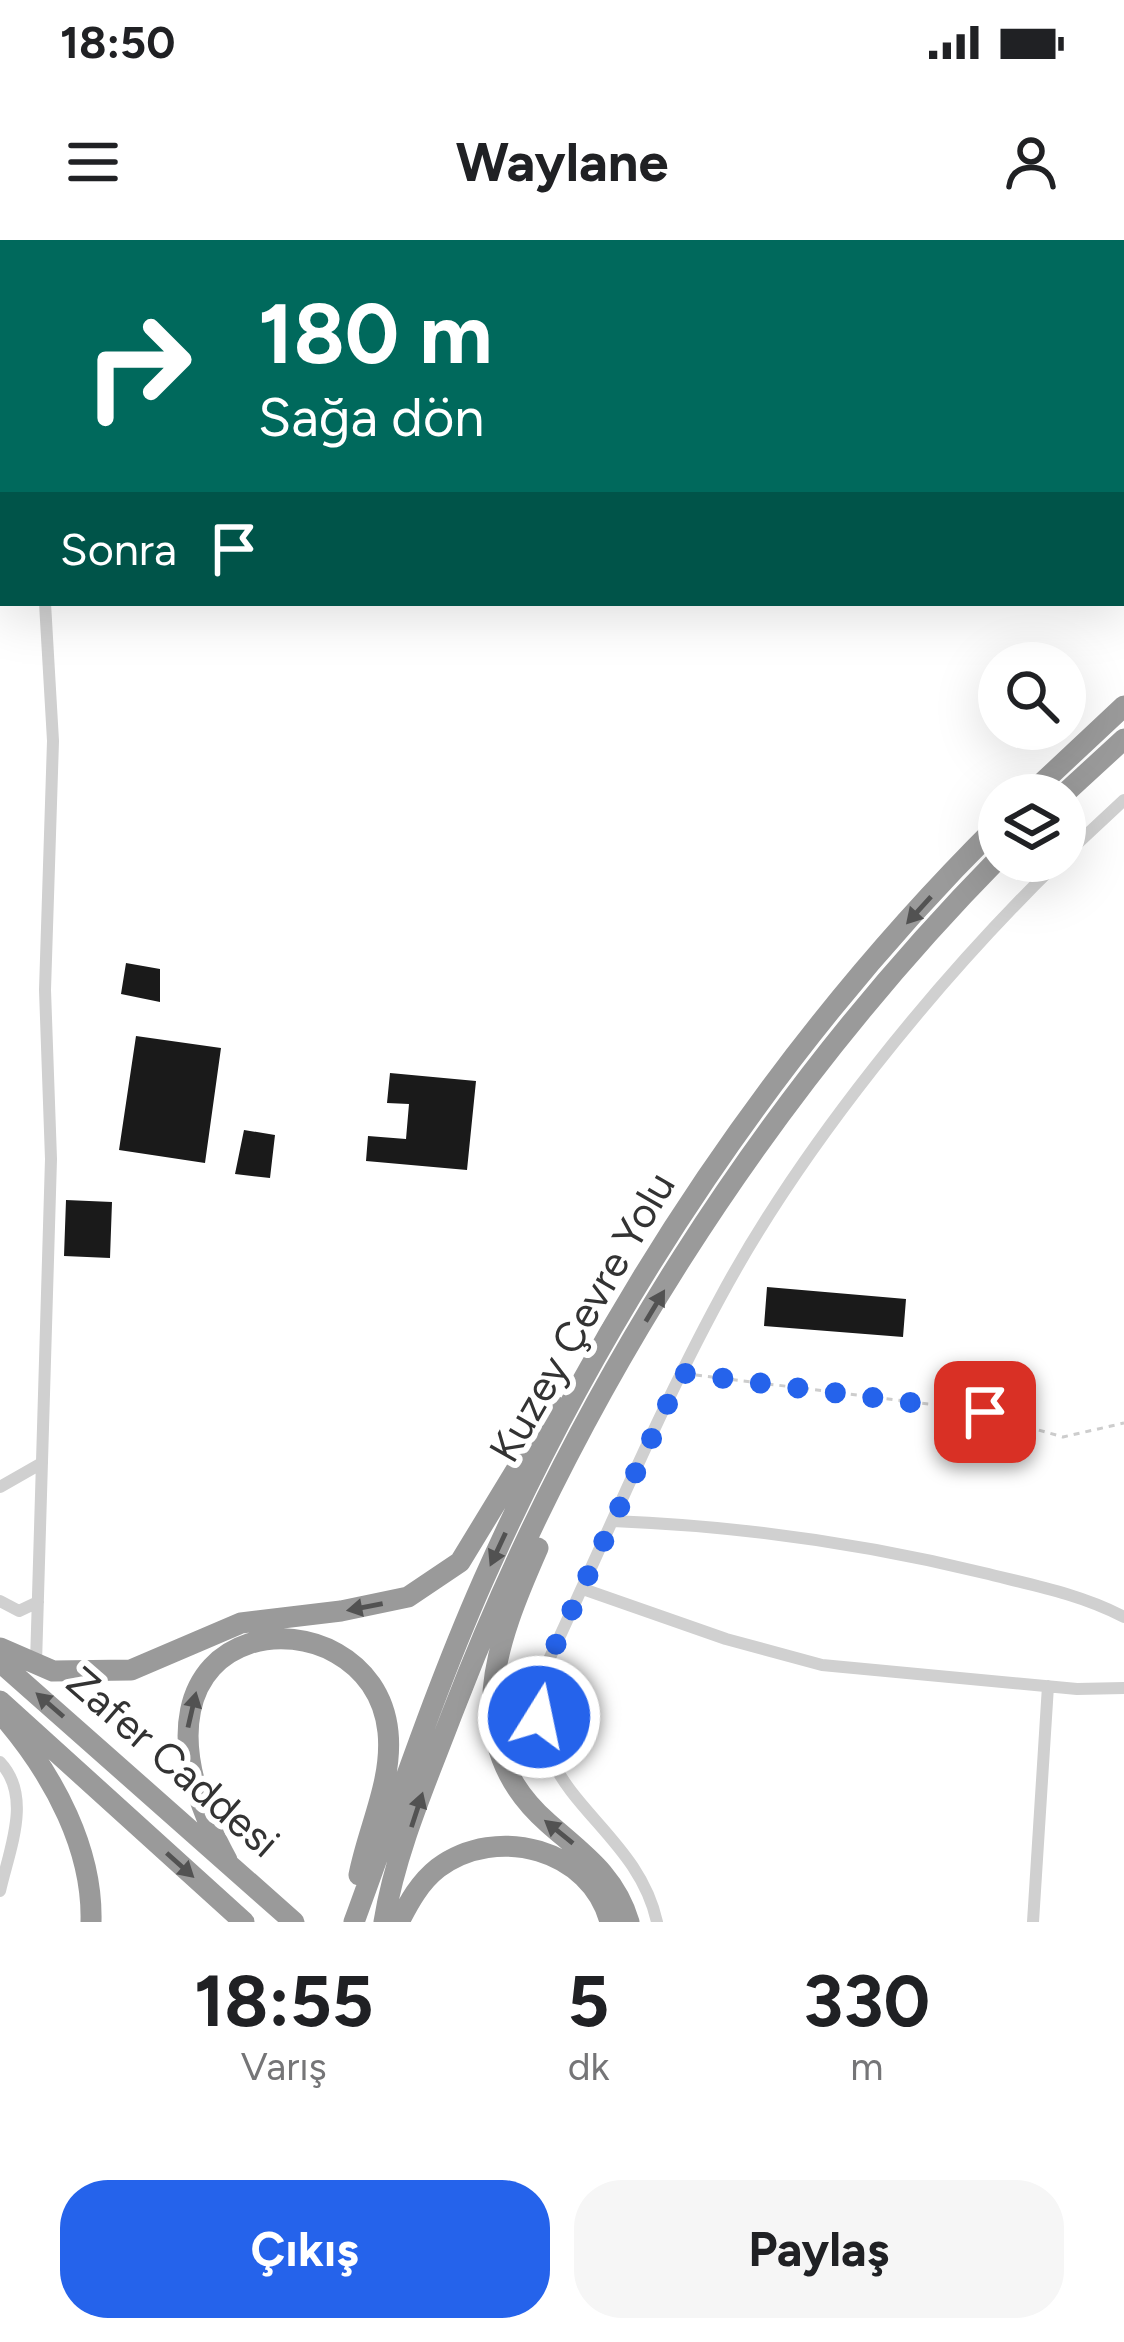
<!DOCTYPE html>
<html lang="tr">
<meta charset="utf-8">
<style>
body{margin:0;font-family:Figtree,sans-serif;background:#f6f6f6;color:#202124;height:100vh;display:flex;flex-direction:column;font-size:45px;white-space:nowrap}
*{box-sizing:border-box;margin:0}
p{font-size:39px;color:#757577}
.icon{flex:none;width:66px;height:66px;fill:none;stroke:currentColor;stroke-width:2;stroke-linecap:round;stroke-linejoin:round}
.map{position:relative;height:1682px;overflow:hidden}
.side{display:flex;flex-direction:column;background:#fff;flex:1}
.side>*{flex:none}
.top-card{position:absolute;left:0px;top:0px;width:1125px;height:366px;box-shadow:0 12px 48px #0002;background:#00695c;color:#fff;overflow:hidden}
.tools{position:absolute;left:978px;top:402px;display:grid;gap:24px}
.tools a{display:grid;place-items:center;width:108px;height:108px;border-radius:50%;background:#fff;box-shadow:0 12px 48px #0002;font-size:60px}
.pin{position:absolute;display:grid;place-items:center;width:102px;height:102px;color:#fff;margin:-51px;border-radius:24px;box-shadow:0 6px 18px #0006}
.me{position:absolute;width:132px;margin:-66px;rotate:10deg;stroke-linejoin:round;filter:drop-shadow(0 0 9px #0008)}
.turn{display:flex;align-items:center;gap:42px;height:252px;padding:0 60px;font-size:54px}
.turn .icon{width:156px;height:156px;stroke-width:2.5}
.turn b{display:block;font-size:84px;line-height:102px}
.then{display:flex;align-items:center;height:114px;padding:0 60px;background:#0003;gap:24px;font-size:45px}
.eta{display:flex;justify-content:space-evenly;align-items:center;height:204px;text-align:center}
.eta b{font-size:72px;font-weight:700;line-height:84px}
.action{display:flex;gap:24px;margin-top:auto;padding:24px 60px}
.action a{flex:1;height:138px;border-radius:48px;background:#2563eb;color:#fff;font-size:48px;font-weight:700;line-height:138px;text-align:center}
.action a+a{background:#f6f6f6;color:#202124}
.status{display:flex;justify-content:space-between;align-items:center;height:84px;padding:0 60px;background:#fff;direction:ltr}
.status svg{height:33px;fill:currentColor}
header{display:flex;justify-content:space-between;align-items:center;height:156px;padding:0 60px;background:#fff;font-size:54px;font-weight:700}
.map>svg:first-child{display:block}
.building{fill:#1a1a1a}
.lines{fill:none;stroke-linecap:round;stroke-linejoin:round}
.path{stroke:#cdcdcd;stroke-width:3;stroke-dasharray:6 6;stroke-linecap:butt}
.street{stroke:#d0d0d0;stroke-width:12}
.highway{stroke:#9a9a9a;stroke-width:21}
.oneway{fill:#525252}
.route{stroke:#2563eb;stroke-width:21;stroke-dasharray:0 37.8}
.labels{text-anchor:middle;dominant-baseline:central;stroke-width:12;stroke-linejoin:round;paint-order:stroke}
.street-label{font-size:42px;fill:#333;stroke:#fff}
</style>
<div class="status"><b>18:50</b><svg viewBox="0 0 49 12"><path d="M0 12V9h3v3zM5 12V6h3v6zM10 12V3h3v9zM15 12V0h3v12zM26 1h20v11H26zM47 4h2v5h-2z"/></svg></div>
<header><svg class="icon" aria-label="menu" viewBox="0 0 24 24"><path d="M4 6h16M4 12h16M4 18h16"/></svg>Waylane<svg class="icon" aria-label="person" viewBox="0 0 24 24"><circle cx="12" cy="8" r="4"/><path d="M4 21q1-7 8-7t8 7"/></svg></header>
<div class="map">
<svg width="1124" height="1682" viewBox="0 0 1124 1682">
<rect width="100%" height="100%" fill="#fff"/>
<!-- building -->
<path class="building" d="M126,723L160,729V762L121,754Z
M136,796L221,808L205,923L119,910Z
M390,833L476,841L467,930L366,921L368,896L406,899L409,864L387,863Z
M244,890L275,895L270,938L235,934Z
M66,960L112,962L110,1018L64,1016Z
M767,1047L906,1059L903,1097L764,1086Z"/>
<g class="lines">
<!-- path -->
<path class="path" d="M696,1135L961,1168L1063,1197L1124,1183"/>
<!-- street -->
<path class="street" d="M24,0V3
M1065,615L1124,560
M0,1247L42,1223
M613,1281C740,1286 861,1303 984,1333C1032,1345 1080,1354 1124,1377
M583,1349L726,1399L822,1425L1077,1449L1124,1448
M0,1361L19,1371L38,1362
M36,1423L51,919L45,750L53,501L45,363
M0,1522C33,1557 9,1610 0,1651
M657,1682C634,1578 514,1554 545,1428C603,1305 655,1178 720,1058C801,907 936,741 1059,621
M1033,1682L1048,1446"/>
<!-- highway -->
<path class="highway" d="M1029,555L1124,466
M1063,555L1124,499
M538,1308C497,1401 456,1502 548,1583C583,1614 615,1635 629,1682
M0,1408L53,1431L131,1430L241,1383L341,1371L408,1357L460,1322L555,1166
M0,1422L294,1682
M0,1461L244,1682
M8,1482C54,1537 93,1609 91,1682
M227,1620C86,1362 373,1344 388,1492C393,1541 368,1588 359,1635
M354,1682C396,1568 434,1452 483,1341C607,1062 782,799 999,584
M384,1682C395,1612 427,1540 452,1474C573,1158 762,859 999,618
M399,1682C409,1662 420,1642 438,1628C497,1584 591,1609 610,1682"/>
</g>
<!-- one-way arrows -->
<defs><path id="oneway-solid" d="M-6-.8H1V-3.2L6.5 0L1 3.2V.8H-6Z" transform="scale(3)"/></defs>
<g class="oneway">
<use href="#oneway-solid" transform="translate(919 670) rotate(132)"/>
<use href="#oneway-solid" transform="translate(655 1066) rotate(-59)"/>
<use href="#oneway-solid" transform="translate(498 1309) rotate(115)"/>
<use href="#oneway-solid" transform="translate(365 1367) rotate(169)"/>
<use href="#oneway-solid" transform="translate(50 1465) rotate(-139)"/>
<use href="#oneway-solid" transform="translate(192 1470) rotate(-77)"/>
<use href="#oneway-solid" transform="translate(417 1570) rotate(-72)"/>
<use href="#oneway-solid" transform="translate(559 1592) rotate(-141)"/>
<use href="#oneway-solid" transform="translate(180 1625) rotate(42)"/>
</g>
<g class="lines">
<!-- route -->
<path class="route" d="M539,1477L545,1428L682,1133L985,1172"/>
</g>
<g class="labels">
<!-- street labels -->
<g class="street-label">
<text transform="translate(582 1077) rotate(-60)">Kuzey Çevre Yolu</text>
<text transform="translate(173 1522) rotate(41)">Zafer Caddesi</text>
</g>
</g>
</svg>
<div class="tools">
<a><svg class="icon" aria-label="search" viewBox="0 0 24 24"><circle cx="10" cy="10" r="6"/><path d="M15 15l6 6"/></svg></a>
<a><svg class="icon" aria-label="layers" viewBox="0 0 24 24"><path d="M12 4l9 5-9 5-9-5zM3 14l9 5 9-5"/></svg></a>
</div>
<div class="pin" style="left:985px;top:1172px;background:#d93025"><svg class="icon" aria-label="arrive" viewBox="0 0 24 24"><path d="M6 21V4h12l-3 4 3 4H6"/></svg></div>
<svg class="me" style="left:539px;top:1477px" viewBox="-20 -20 40 40"><circle r="17" fill="#2563eb" stroke="#fff" stroke-width="3"/><path d="M0-11L8 9 0 5-8 9z" fill="#fff"/></svg>
<div class="top-card">
<div class="turn"><svg class="icon" aria-label="right" viewBox="0 0 24 24"><path d="M7 20v-9h11M14 6l5 5-5 5"/></svg><div><b>180 m</b>Sağa dön</div></div>
<div class="then">Sonra<svg class="icon" aria-label="arrive" viewBox="0 0 24 24"><path d="M6 21V4h12l-3 4 3 4H6"/></svg></div>
</div>
</div>
<section class="side">
<div class="eta">
<div><b>18:55</b><p>Varış</p></div>
<div><b>5</b><p>dk</p></div>
<div><b>330</b><p>m</p></div>
</div>
<div class="action"><a>Çıkış</a><a>Paylaş</a></div>
</section>
